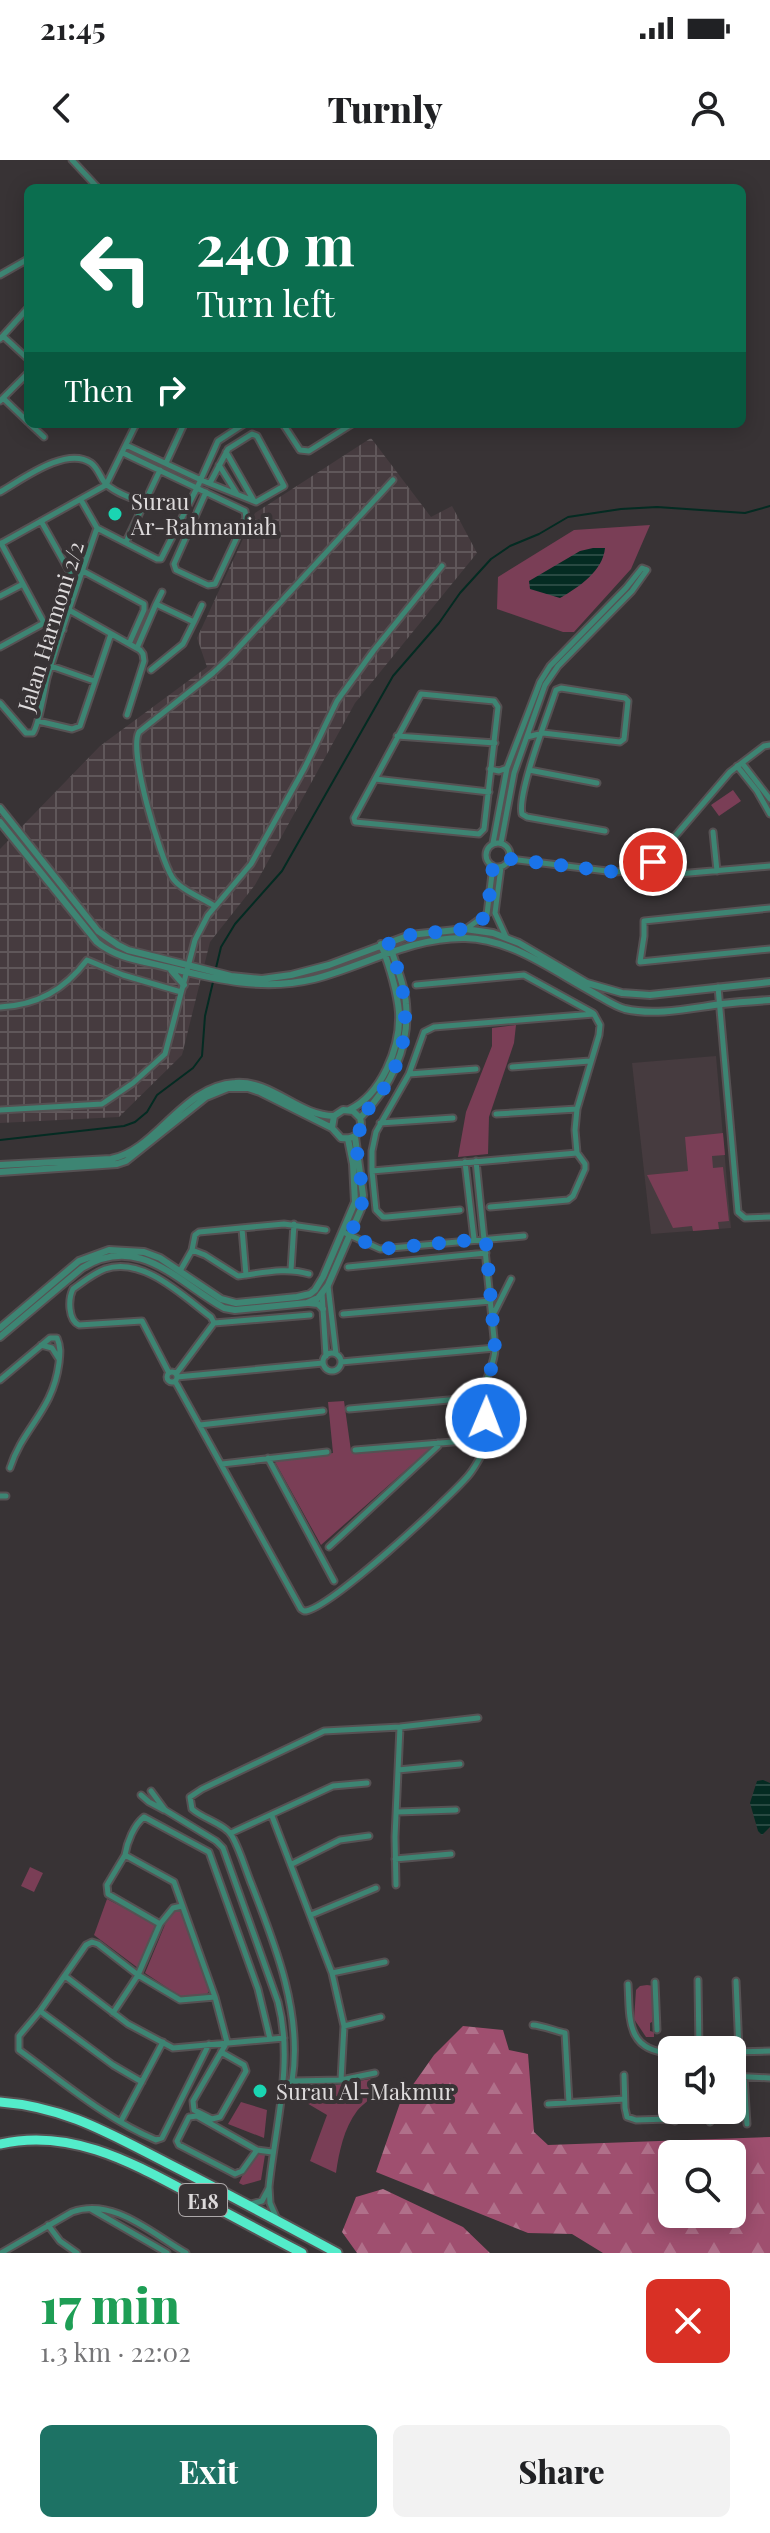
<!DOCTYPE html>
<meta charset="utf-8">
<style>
body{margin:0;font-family:"Playfair Display",serif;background:#f2f2f2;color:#202124;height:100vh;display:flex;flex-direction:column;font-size:30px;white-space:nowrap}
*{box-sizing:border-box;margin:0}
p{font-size:26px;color:#757577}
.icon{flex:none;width:44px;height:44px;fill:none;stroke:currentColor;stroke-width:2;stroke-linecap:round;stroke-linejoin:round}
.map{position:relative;height:2093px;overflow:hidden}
.drawer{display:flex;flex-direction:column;background:#fff;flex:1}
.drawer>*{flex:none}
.guide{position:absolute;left:24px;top:24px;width:722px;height:244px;border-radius:12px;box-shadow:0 4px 20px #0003;background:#0b6e4f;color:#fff;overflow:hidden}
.fabs{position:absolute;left:658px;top:1876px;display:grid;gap:16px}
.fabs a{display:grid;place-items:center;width:88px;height:88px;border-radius:12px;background:#fff;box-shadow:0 4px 20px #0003;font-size:40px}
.pin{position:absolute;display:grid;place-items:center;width:68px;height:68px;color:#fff;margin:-34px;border:4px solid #fff;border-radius:50%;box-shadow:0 2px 8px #0007}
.me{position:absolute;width:88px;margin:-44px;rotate:1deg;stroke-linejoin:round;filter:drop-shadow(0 0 6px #0008)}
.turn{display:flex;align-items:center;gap:28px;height:168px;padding:0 40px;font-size:36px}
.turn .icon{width:104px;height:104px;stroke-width:2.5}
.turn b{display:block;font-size:56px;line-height:68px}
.then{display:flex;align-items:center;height:76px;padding:0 40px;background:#0003;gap:16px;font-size:30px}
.round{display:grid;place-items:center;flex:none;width:84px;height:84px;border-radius:12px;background:#f2f2f2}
.overview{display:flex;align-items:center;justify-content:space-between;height:136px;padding:0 40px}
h1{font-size:48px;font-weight:800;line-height:60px;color:#1e9e55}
.button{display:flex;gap:16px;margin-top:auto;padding:16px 40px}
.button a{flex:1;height:92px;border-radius:12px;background:#1d7264;color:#fff;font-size:32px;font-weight:800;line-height:92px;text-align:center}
.button a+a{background:#f2f2f2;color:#202124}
.status{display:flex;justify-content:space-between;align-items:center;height:56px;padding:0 40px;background:#fff;direction:ltr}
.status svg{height:22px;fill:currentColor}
header{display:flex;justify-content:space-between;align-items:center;height:104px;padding:0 40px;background:#fff;font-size:36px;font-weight:800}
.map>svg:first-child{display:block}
.built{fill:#463b3f}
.industrial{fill:url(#industrial-grid)}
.green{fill:#7a3e56}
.forest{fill:url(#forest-firs);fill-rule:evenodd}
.water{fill:url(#water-rules)}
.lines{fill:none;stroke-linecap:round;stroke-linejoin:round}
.stream{stroke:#042b22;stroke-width:2}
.minor-casing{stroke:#565153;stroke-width:9}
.tertiary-casing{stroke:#565153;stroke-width:10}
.motorway-casing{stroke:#565153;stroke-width:13}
.minor{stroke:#3d8573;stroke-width:5}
.tertiary{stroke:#3d8573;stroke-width:6}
.motorway{stroke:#53ecca;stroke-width:9}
.route{stroke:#1a73e8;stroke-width:14;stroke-dasharray:0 25.2}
.poi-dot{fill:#1ad5b2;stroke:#383335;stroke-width:3}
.labels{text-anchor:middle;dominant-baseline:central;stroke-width:8;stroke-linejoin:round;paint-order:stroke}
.shield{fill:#383335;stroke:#aca8a9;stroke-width:2}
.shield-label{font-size:20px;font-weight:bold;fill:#dddadb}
.poi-label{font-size:22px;fill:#dddadb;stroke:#383335;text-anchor:start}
.street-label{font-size:22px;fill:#dddadb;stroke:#383335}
</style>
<div class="status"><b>21:45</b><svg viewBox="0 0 49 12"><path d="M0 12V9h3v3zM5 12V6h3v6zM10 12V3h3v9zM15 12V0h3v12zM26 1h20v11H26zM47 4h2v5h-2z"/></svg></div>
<header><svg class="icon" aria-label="back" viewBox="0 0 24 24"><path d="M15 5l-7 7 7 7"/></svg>Turnly<svg class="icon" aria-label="person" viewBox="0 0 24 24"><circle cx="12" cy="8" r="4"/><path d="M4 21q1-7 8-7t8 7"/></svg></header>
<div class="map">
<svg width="770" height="2093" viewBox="0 0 770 2093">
<defs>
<pattern id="industrial-grid" width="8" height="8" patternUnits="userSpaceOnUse" patternTransform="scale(2)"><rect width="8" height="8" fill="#463b3f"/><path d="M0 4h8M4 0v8" fill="none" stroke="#60575a"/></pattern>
<pattern id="forest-firs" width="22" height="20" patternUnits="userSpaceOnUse" patternTransform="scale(2)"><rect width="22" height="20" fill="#9f4f6f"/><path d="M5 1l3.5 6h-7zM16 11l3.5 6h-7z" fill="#b0708a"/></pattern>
<pattern id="water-rules" width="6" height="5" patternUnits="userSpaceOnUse" patternTransform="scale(2)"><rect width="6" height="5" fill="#042b22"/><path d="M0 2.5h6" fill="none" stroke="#284942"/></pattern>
</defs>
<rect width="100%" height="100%" fill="#383335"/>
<!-- built -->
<path class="built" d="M716,896L731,1068L651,1074L632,903Z"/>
<!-- industrial -->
<path class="industrial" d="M371,278L431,357L452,346L477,393L355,543L255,725L210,782L182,895L119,957L0,963V689L100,586L207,507L197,478L255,353Z"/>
<!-- green -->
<path class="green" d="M650,365L631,409L574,472H563L497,449L498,417L574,370Z
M733,630L741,641L719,656L711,645Z
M516,865L514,883L489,957L488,994L458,997L466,952L492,886V868Z
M723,973L725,995L712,996L713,1008L723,1007L729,1061L718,1062L719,1069L693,1071L692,1066L673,1068L647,1015L688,1011L685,977Z
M344,1241L351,1291L431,1284L432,1287L321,1385L274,1300L333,1293L328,1242Z
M30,1707L43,1713L34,1732L21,1726Z
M107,1739L157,1765L138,1808L94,1775Z
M175,1749L180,1750L209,1831L207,1834L181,1837L145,1813L169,1755Z
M647,1825L654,1826L652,1862L650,1863V1871L654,1872V1877H646L634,1859L636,1830L640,1826Z
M370,1919C373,1924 376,1926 374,1931C372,1940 362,1944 357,1951C344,1968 339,1992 336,2013L310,2001L327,1955L305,1942L304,1924L331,1926Z
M241,1942L267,1950L264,1978L228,1964Z
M253,1992L265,1995L261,2020L243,2025L239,2023Z"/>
<!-- forest -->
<path class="forest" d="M463,1866L503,1870L509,1890L528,1894L534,1972L548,1985L770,1977V2093H603L572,2074L528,2073L376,2012L400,1943L434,1895ZM672,1994H732V2054H672Z
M383,2029L463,2067L490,2093H357L342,2072L356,2037Z"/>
<!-- water -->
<path class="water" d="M593,388H605C603,411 579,427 560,438L530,429L529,421L580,391Z
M763,1620L770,1623V1667L762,1675L758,1671L750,1643L757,1621Z"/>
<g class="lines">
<!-- stream -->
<path class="stream" d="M216,808L221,787L235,764L282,711L393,516L439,463L460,433L491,399L510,386L539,374L568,357L621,349L657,347L745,353L770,346
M0,980L124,966L135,962L147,952L157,935L193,908L202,896L205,856L213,822"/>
<defs>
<path id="minor" d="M72,0L98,28
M0,115L28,99
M3,176L28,199
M0,179L28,148
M3,238L28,262
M0,241L28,213
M30,264L44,277
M283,264L300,290L309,291L352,264
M126,285L201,320L256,342L284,326L257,276L252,274L228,289L210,323
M226,292L254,341
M123,293L245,351L246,358L215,424L208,425L176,410L174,404L206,332
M166,303L184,264
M219,305L237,334
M0,332C23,319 66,286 91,303C98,308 100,317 105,323C114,333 133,338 144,344
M81,340L97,368
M41,361L77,425
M97,368L157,399H161L197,328L218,281L244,264
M126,382L160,310
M1,383L44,463L63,470
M0,384L106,325L136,264
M83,411L144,444V450L129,484
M0,436L23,424
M156,444L162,432
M69,450L140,490L143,494L144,501L127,555
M194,462L202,445
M0,487L44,463
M137,488L156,444L194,462L183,484L151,510
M51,506L94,521
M421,534L494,541L498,547L484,669L479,674L355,662L354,658Z
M0,543L26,573H33C39,565 44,531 47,518C62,468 80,418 97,368
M38,561L72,569L80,566L111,474
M397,576L495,583
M527,577L543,573L620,582L624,579L628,541L625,538L561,528L556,530C548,555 517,633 522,654L527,657L605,671
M742,603L770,639
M737,606L757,631L770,654
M490,609L499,611L507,608
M529,610L597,623
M375,619L489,632
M713,672L717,711
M486 695a12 12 0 1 1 24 0a12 12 0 1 1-24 0Z
M493,683L507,608L540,522L550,506L626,428L642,408L647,410
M501,683L514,613L545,525L558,506L632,431L647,410
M510,699L615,712L640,710L653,702L730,612L764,586L770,585
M669,701L670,714
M501,707L495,753L506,777
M655,716L770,706
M213,745C202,738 179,729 172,717C160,697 128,591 139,572L213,513L230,497L393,320
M770,748L644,761V776L640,802L770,789
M466,769L487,754L493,706
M416,825L524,815L593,853
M718,827L738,1052L745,1058L770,1057
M0,847C38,845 64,830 87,800L123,815L181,832
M512,907L590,901
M409,914L476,909
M0,950L102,944L133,923L165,894L195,780L208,755L251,704L305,607L337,541L374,490L442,406
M496,954L577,949
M380,963L453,958
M465,1002L474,1079
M372,1011L577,993
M490,1047L568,1040L573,1036L585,1009V1004L577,993L575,970L577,949L599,875L600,865L594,854
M460,1050L387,1057H383L376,1050L372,1011V991L376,972L409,914L424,872L434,867L594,854
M242,1069L246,1115
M343,1072L380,1089L524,1076
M192,1090L205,1095L238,1116C263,1113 285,1107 309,1114
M348,1107L486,1093
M291,1110L294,1064
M180,1111L192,1090L195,1075L199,1072L284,1064L326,1070
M328,1126L336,1194
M322,1133L326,1196
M343,1154L491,1141
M493,1155L511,1119
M214,1163L310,1155
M41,1185L52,1188L59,1199
M323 1202a9 9 0 1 1 18 0a9 9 0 1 1-18 0Z
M341,1202L495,1188
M167 1217a5 5 0 1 1 10 0a5 5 0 1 1-10 0Z
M169,1213L142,1161L79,1165C68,1160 68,1139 73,1129C83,1122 94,1113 105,1109C143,1096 183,1136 211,1157L214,1163L176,1214
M177,1217L323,1203
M0,1220L50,1178H57C61,1187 60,1194 59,1203C53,1251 23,1267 10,1308
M175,1221L301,1449L304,1451C327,1452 448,1339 468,1316C477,1306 483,1291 490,1279C488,1265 481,1247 483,1233C485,1217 495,1205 495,1188L476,1001
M349,1249L482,1237
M200,1265L323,1251
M355,1290L489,1279
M268,1298L334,1421
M222,1304L327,1292
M0,1336H6
M329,1387L438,1286V1283
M398,1610L460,1604
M151,1631L165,1650L216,1681L223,1688L278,1842C294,1903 275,1966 269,2027L270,2043L276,2057
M141,1635L149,1642L164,1650
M397,1652L456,1650
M272,1656L332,1813L344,1866L341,1920
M231,1673L333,1626L367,1623
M125,1695C127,1682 134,1665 144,1657L209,1692L258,1829L270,1879
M395,1699L451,1694
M292,1704L340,1680L369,1676
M396,1725L395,1677L400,1567
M311,1755L376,1728
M160,1764L108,1734L107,1725L125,1695L174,1722L215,1837L227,1882L193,1941L194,1950L212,1959L220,1957L246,1911L244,1905L221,1892
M332,1813L385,1802
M65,1816L128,1864L173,1888L284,1878
M698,1820L699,1890
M736,1821L739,1891
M655,1822L657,1870
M628,1824C630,1857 625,1892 672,1893
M40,1851L113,1905L142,1922
M113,1853L138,1815L160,1764L173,1748L182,1746
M533,1865C540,1865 556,1871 565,1873L569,1943
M344,1866L381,1857
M209,1884L162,1978L156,1980C106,1959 63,1922 19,1890V1876L40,1851L86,1785L92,1782L98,1784L138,1815L180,1840L215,1837
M664,1892L669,1959L675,1961
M732,1892L770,1891
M624,1915L625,1948L627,1957L636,1960L669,1959
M732,1916L770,1918
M744,1917L747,1964
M292,1921C303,1854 275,1784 251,1723C245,1708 240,1690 232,1676C225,1664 203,1659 192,1649L190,1637L202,1629L324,1571L400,1567L478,1558
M283,1924L292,1921L341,1920L375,1913
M548,1944L624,1939
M709,1950L710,1962
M121,1961L163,1882
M257,1990L242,2011L235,2014L179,1985L177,1981L189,1957L197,1956L257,1990L272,1992
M251,2044L262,2041L269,2028
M91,2049L167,2093
M48,2065L60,2081L77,2093
M1,2093L72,2052C114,2037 152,2074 186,2093"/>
<path id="tertiary" d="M0,648L98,771L118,785L128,790L231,816L262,819L291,815L329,805L410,775L465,769L493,773L519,783L587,823L622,833L650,835L770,822
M0,662L97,782C117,799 145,801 170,808C218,820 264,831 314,819C365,806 411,777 465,778C512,779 553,811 592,832C603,838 614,846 625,849C656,856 691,848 722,844C738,842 754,841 770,840
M171,810L184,825
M349,950C381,935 401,888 399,852C397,830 389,805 381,784
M360,958L353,951L343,950L334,956L332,968L341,978C355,980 364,972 360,958C390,928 410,888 406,844C405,826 396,806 391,789
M0,1005L111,999C157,990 182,926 235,923C272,920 298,956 334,956
M0,1012L117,1004L126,1001L206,937L228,928H248L260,932L332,968
M309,1143L318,1144L323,1149
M0,1168L79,1101L109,1090L144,1092L160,1098L221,1139L236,1143L297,1137L310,1134L315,1130L323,1117L355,1042L353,1004L348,979
M0,1177L82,1108C139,1073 176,1121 224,1148L235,1150L307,1143L318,1138L328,1125L361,1049L363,1035L355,977"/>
<path id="motorway" d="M0,1942C66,1947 110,1974 167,2003C224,2032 280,2062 337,2093
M0,1984C73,1967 136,2005 198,2038C233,2056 267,2075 302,2093"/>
</defs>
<!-- minor casing -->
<use href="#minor" class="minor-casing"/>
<!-- tertiary casing -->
<use href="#tertiary" class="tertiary-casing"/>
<!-- motorway casing -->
<use href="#motorway" class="motorway-casing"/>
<!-- minor -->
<use href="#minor" class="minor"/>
<!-- tertiary -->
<use href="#tertiary" class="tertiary"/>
<!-- motorway -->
<use href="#motorway" class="motorway"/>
</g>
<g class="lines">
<!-- route -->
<path class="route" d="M486,1258L483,1229L495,1199V1188L486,1083L482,1079L380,1089L350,1075L361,1049L363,1035L355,977L361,968L360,958C413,903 415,850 388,782L410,775L465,769L484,758L488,748L493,706L501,707L510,699L615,712L640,710L653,702"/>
</g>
<!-- markers -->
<g class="poi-dot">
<circle cx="115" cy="354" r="8"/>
<circle cx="260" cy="1931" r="8"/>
</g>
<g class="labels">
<!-- shield labels -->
<rect class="shield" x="179" y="2024" width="48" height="32" rx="6"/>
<g class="shield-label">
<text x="203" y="2040">E18</text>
</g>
<!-- poi labels -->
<g class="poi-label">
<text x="131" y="341">Surau<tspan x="131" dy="25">Ar-Rahmaniah</tspan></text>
<text x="276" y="1931">Surau Al-Makmur</text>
</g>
<!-- street labels -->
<g class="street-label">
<text transform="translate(50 466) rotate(-73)">Jalan Harmoni 2/2</text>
</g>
</g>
</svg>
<div class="fabs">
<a><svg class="icon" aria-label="sound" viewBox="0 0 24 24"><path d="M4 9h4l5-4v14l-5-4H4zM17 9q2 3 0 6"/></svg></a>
<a><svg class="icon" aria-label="search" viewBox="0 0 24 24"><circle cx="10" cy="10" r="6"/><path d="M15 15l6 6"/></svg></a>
</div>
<div class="pin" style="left:653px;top:702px;background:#d93025"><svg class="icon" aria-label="arrive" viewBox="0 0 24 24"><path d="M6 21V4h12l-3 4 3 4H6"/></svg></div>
<svg class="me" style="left:486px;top:1258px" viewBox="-20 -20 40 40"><circle r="17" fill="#1a73e8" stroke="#fff" stroke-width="3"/><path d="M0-11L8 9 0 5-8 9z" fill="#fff"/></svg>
<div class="guide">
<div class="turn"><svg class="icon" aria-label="left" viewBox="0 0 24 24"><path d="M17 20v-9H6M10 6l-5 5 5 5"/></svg><div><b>240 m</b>Turn left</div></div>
<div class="then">Then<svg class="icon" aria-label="right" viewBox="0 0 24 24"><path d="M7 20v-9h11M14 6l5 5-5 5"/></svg></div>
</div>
</div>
<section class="drawer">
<div class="overview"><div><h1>17 min</h1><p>1.3 km · 22:02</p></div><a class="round" style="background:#d93025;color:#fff"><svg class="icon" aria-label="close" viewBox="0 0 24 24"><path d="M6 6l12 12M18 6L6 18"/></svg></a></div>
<div class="button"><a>Exit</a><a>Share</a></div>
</section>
